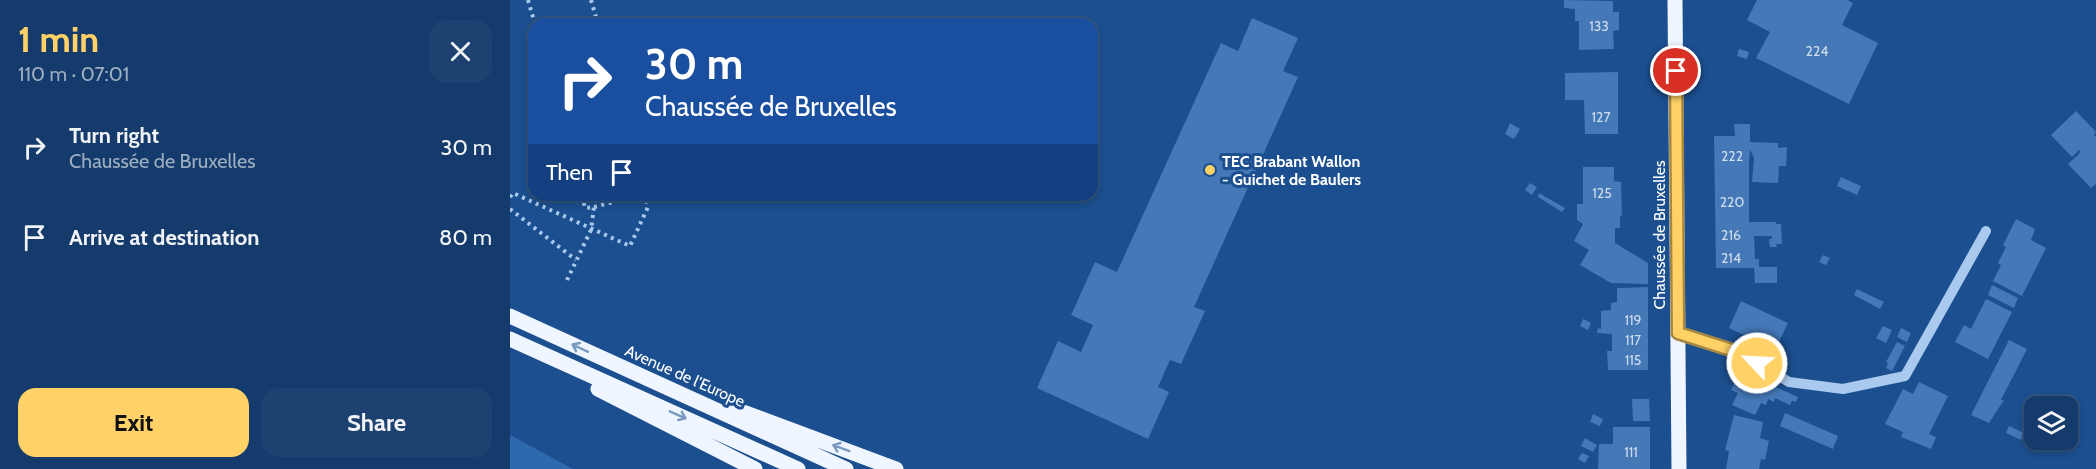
<!DOCTYPE html>
<meta charset="utf-8">
<style>
body{margin:0;font-family:Cabin,sans-serif;background:#1d4271;color:#f1f3f6;height:100vh;display:flex;flex-direction:column;font-size:22px;white-space:nowrap}
*{box-sizing:border-box;margin:0}
p{font-size:20px;color:#9dadc1}
.icon{flex:none;width:33px;height:33px;fill:none;stroke:currentColor;stroke-width:2;stroke-linecap:round;stroke-linejoin:round}
.map{position:relative;flex:1;overflow:hidden}
.drawer{display:flex;flex-direction:column;background:#143b6b;width:510px}
.drawer>*{flex:none}
.top-card{position:absolute;left:18px;top:18px;width:570px;height:183px;border-radius:18px;box-shadow:0 3px 9px #0003,0 0 0 2px #33557e;background:#1a4fa0;color:#fff;overflow:hidden}
.buttons{position:absolute;left:1514px;top:396px;display:grid;gap:12px}
.buttons a{display:grid;place-items:center;width:54px;height:54px;border-radius:12px;background:#143b6b;box-shadow:0 3px 9px #0003,0 0 0 2px #33557e;font-size:30px}
.pin{position:absolute;display:grid;place-items:center;width:51px;height:51px;color:#fff;margin:-26px;border:3px solid #fff;border-radius:50%;box-shadow:0 2px 6px #0007}
.me{position:absolute;width:66px;margin:-33px;rotate:295deg;stroke-linejoin:round;filter:drop-shadow(0 0 4px #0008)}
.turn{display:flex;align-items:center;gap:21px;height:126px;padding:0 18px;font-size:27px}
.turn .icon{width:78px;height:78px;stroke-width:2.5}
.turn b{display:block;font-size:42px;line-height:51px}
.then{display:flex;align-items:center;height:57px;padding:0 18px;background:#0003;gap:12px;font-size:22px}
.round{display:grid;place-items:center;flex:none;width:63px;height:63px;border-radius:18px;background:#1d4271}
.overview{display:flex;align-items:center;justify-content:space-between;height:102px;padding:0 18px}
h1{font-size:36px;font-weight:800;line-height:45px;color:#ffd166}
.action{display:flex;gap:12px;margin-top:auto;padding:12px 18px}
.action a{flex:1;height:69px;border-radius:18px;background:#ffd166;color:#111;font-size:24px;font-weight:800;line-height:69px;text-align:center}
.action a+a{background:#1d4271;color:#f1f3f6}
ul{padding:0;list-style:none}
li{display:flex;align-items:center;gap:18px;height:90px;padding:0 18px}
li div{flex:1}
li b{display:block;font-size:22px}
li em{font-style:normal}
main{display:flex;flex:1;min-height:0}
.map>svg:first-child{display:block}
.green{fill:#2e69ad}
.building{fill:#4478b7}
.lines{fill:none;stroke-linecap:round;stroke-linejoin:round}
.path{stroke:#a9c9ee;stroke-width:4;stroke-dasharray:3 4.5;stroke-linecap:butt}
.minor{stroke:#a9c9ee;stroke-width:10}
.major{stroke:#f0f6ff;stroke-width:15}
.oneway{stroke:#7b9ac1}
.route-casing{stroke:#a68842;stroke-width:15}
.route{stroke:#ffd166;stroke-width:10}
.poi-dot{fill:#ffd166;stroke:#1b4f8f;stroke-width:2}
.labels{text-anchor:middle;dominant-baseline:central;stroke-width:6;stroke-linejoin:round;paint-order:stroke}
.number-label{font-size:14px;fill:#d0dded}
.poi-label{font-size:16px;font-weight:bold;fill:#fff;stroke:#1b4f8f;text-anchor:start}
.street-label{font-size:16px;fill:#fff;stroke:#1b4f8f}
</style>
<main>
<section class="drawer">
<div class="overview"><div><h1>1 min</h1><p>110 m · 07:01</p></div><a class="round"><svg class="icon" aria-label="close" viewBox="0 0 24 24"><path d="M6 6l12 12M18 6L6 18"/></svg></a></div>
<ul>
<li><svg class="icon" aria-label="right" viewBox="0 0 24 24"><path d="M7 20v-9h11M14 6l5 5-5 5"/></svg><div><b>Turn right</b><p>Chaussée de Bruxelles</p></div><em>30 m</em></li>
<li><svg class="icon" aria-label="arrive" viewBox="0 0 24 24"><path d="M6 21V4h12l-3 4 3 4H6"/></svg><div><b>Arrive at destination</b></div><em>80 m</em></li>
</ul>
<div class="action"><a>Exit</a><a>Share</a></div>
</section>
<div class="map">
<svg width="1586" height="469" viewBox="0 0 1586 469">
<rect width="100%" height="100%" fill="#1b4f8f"/>
<!-- green -->
<path class="green" d="M0,435L63,469H0Z"/>
<!-- building -->
<path class="building" d="M1054,0L1103,1V12H1109V30L1103,31L1104,49L1069,50V21H1065V9L1054,8Z
M1247,0H1337L1343,3L1332,25L1368,43L1339,104L1246,58L1260,32L1237,20Z
M742,18L788,38L773,71L788,77L684,307L695,311L671,364L660,360L648,387L659,392L638,439L527,388L548,341L571,352L583,325L561,315L585,262L607,272L711,43L728,51Z
M1229,49L1239,52L1237,59L1227,56Z
M1108,72V134H1075L1074,100H1055V73Z
M1566,111L1586,132L1584,135L1586,137V184L1581,188L1558,164L1571,152L1569,150L1562,157L1541,135Z
M1000,123L1010,129L1004,139L995,134Z
M1224,124H1240V142L1268,143V148L1277,147L1276,166H1269L1268,183L1242,182L1244,158L1240,149L1239,163V222H1266V224H1271L1272,244H1266L1267,247H1260L1259,239H1262V236H1244L1245,259H1249V267H1267V283H1245L1244,268H1206L1204,136H1225Z
M1073,167H1104V181L1111,182L1112,215L1110,216V228H1105V243L1138,263V284L1101,283L1070,265L1079,250L1064,241L1073,224L1067,220V204H1073Z
M1331,177L1351,186L1347,195L1327,186Z
M1020,183L1027,187L1022,195L1015,190Z
M1029,193L1055,208L1052,212L1028,197Z
M1506,219L1525,229L1521,240L1536,248L1512,296L1483,281L1491,265L1488,263L1496,247L1493,245Z
M1313,255L1320,258L1316,265L1309,262Z
M1482,285L1508,298L1504,308L1478,295Z
M1138,287V370H1098L1097,351H1102V334L1087,333L1088,328L1091,329V311L1101,310V303L1107,302V288Z
M1347,289L1374,302L1370,309L1344,295Z
M1476,299L1502,312L1478,359L1445,342L1454,325L1461,329Z
M1231,301L1278,323L1265,350L1219,328Z
M1073,319L1081,323L1078,330L1070,326Z
M1373,326L1382,330L1376,343L1366,338Z
M1391,328L1401,333L1397,342L1387,337Z
M1499,340L1517,349L1491,400H1494L1479,423L1461,415Z
M1387,342L1395,346L1382,371L1376,368L1378,363L1376,362Z
M1230,371L1288,397L1286,402L1282,401L1280,405L1265,398L1264,402L1258,399L1256,405L1251,403L1245,415L1222,405L1228,393L1221,390Z
M1409,382L1438,396L1419,434L1426,437L1421,449L1391,437L1393,432L1375,424L1393,389L1403,394Z
M1122,399H1139L1140,421H1123Z
M1275,413L1328,436L1323,449L1270,426Z
M1083,414L1093,419L1090,426L1080,422Z
M1224,415L1253,422L1250,438L1259,441L1255,460L1251,459L1249,469H1216L1219,451L1215,450Z
M1499,426L1514,433L1511,440L1496,433Z
M1103,427H1140V469H1088L1089,444H1103Z
M1075,438L1087,445L1083,452L1071,446Z
M1072,453L1079,456L1075,463L1068,459Z"/>
<g class="lines">
<!-- path -->
<path class="path" d="M18,0L25,24
M81,0L88,24
M0,197L3,193L120,246L138,207L135,195
M84,207L131,195
M0,209L66,260
M57,280L81,230L84,207L75,208L72,195"/>
<!-- minor -->
<path class="minor" d="M1168,333L1231,353L1279,382L1333,389L1395,376L1476,231"/>
<!-- major -->
<path class="major" d="M1165,0L1169,469
M0,316L336,469
M0,339L288,469
M88,389L245,469
M225,409L386,469"/>
</g>
<!-- one-way arrows -->
<defs><path id="oneway-shaft" d="M-6 0H5M1.5-3L5.5 0L1.5 3" fill="none" stroke-width="1.6" stroke-linecap="round" stroke-linejoin="round" transform="scale(1.5)"/></defs>
<g class="oneway">
<use href="#oneway-shaft" transform="translate(70 348) rotate(-155)"/>
<use href="#oneway-shaft" transform="translate(168 415) rotate(24)"/>
<use href="#oneway-shaft" transform="translate(331 448) rotate(-159)"/>
</g>
<g class="lines">
<defs>
<path id="route" d="M1166,71L1168,333L1231,353L1247,363"/>
</defs>
<!-- route casing -->
<use href="#route" class="route-casing"/>
<!-- route -->
<use href="#route" class="route"/>
</g>
<!-- markers -->
<circle class="poi-dot" cx="700" cy="170" r="6"/>
<g class="labels">
<!-- number labels -->
<g class="number-label">
<text x="1089" y="26">133</text>
<text x="1307" y="51">224</text>
<text x="1091" y="117">127</text>
<text x="1222" y="156">222</text>
<text x="1092" y="193">125</text>
<text x="1222" y="202">220</text>
<text x="1221" y="235">216</text>
<text x="1221" y="258">214</text>
<text x="1123" y="320">119</text>
<text x="1123" y="340">117</text>
<text x="1123" y="360">115</text>
<text x="1121" y="452">111</text>
</g>
<!-- poi labels -->
<g class="poi-label">
<text x="712" y="161">TEC Brabant Wallon<tspan x="712" dy="18">- Guichet de Baulers</tspan></text>
</g>
<!-- street labels -->
<g class="street-label">
<text transform="translate(1149 235) rotate(-90)">Chaussée de Bruxelles</text>
<text transform="translate(175 376) rotate(24)">Avenue de l'Europe</text>
</g>
</g>
</svg>
<div class="buttons">
<a><svg class="icon" aria-label="layers" viewBox="0 0 24 24"><path d="M12 4l9 5-9 5-9-5zM3 14l9 5 9-5"/></svg></a>
</div>
<div class="pin" style="left:1166px;top:71px;background:#d93025"><svg class="icon" aria-label="arrive" viewBox="0 0 24 24"><path d="M6 21V4h12l-3 4 3 4H6"/></svg></div>
<svg class="me" style="left:1247px;top:363px" viewBox="-20 -20 40 40"><circle r="17" fill="#ffd166" stroke="#fff" stroke-width="3"/><path d="M0-11L8 9 0 5-8 9z" fill="#fff"/></svg>
<div class="top-card">
<div class="turn"><svg class="icon" aria-label="right" viewBox="0 0 24 24"><path d="M7 20v-9h11M14 6l5 5-5 5"/></svg><div><b>30 m</b>Chaussée de Bruxelles</div></div>
<div class="then">Then<svg class="icon" aria-label="arrive" viewBox="0 0 24 24"><path d="M6 21V4h12l-3 4 3 4H6"/></svg></div>
</div>
</div>
</main>
